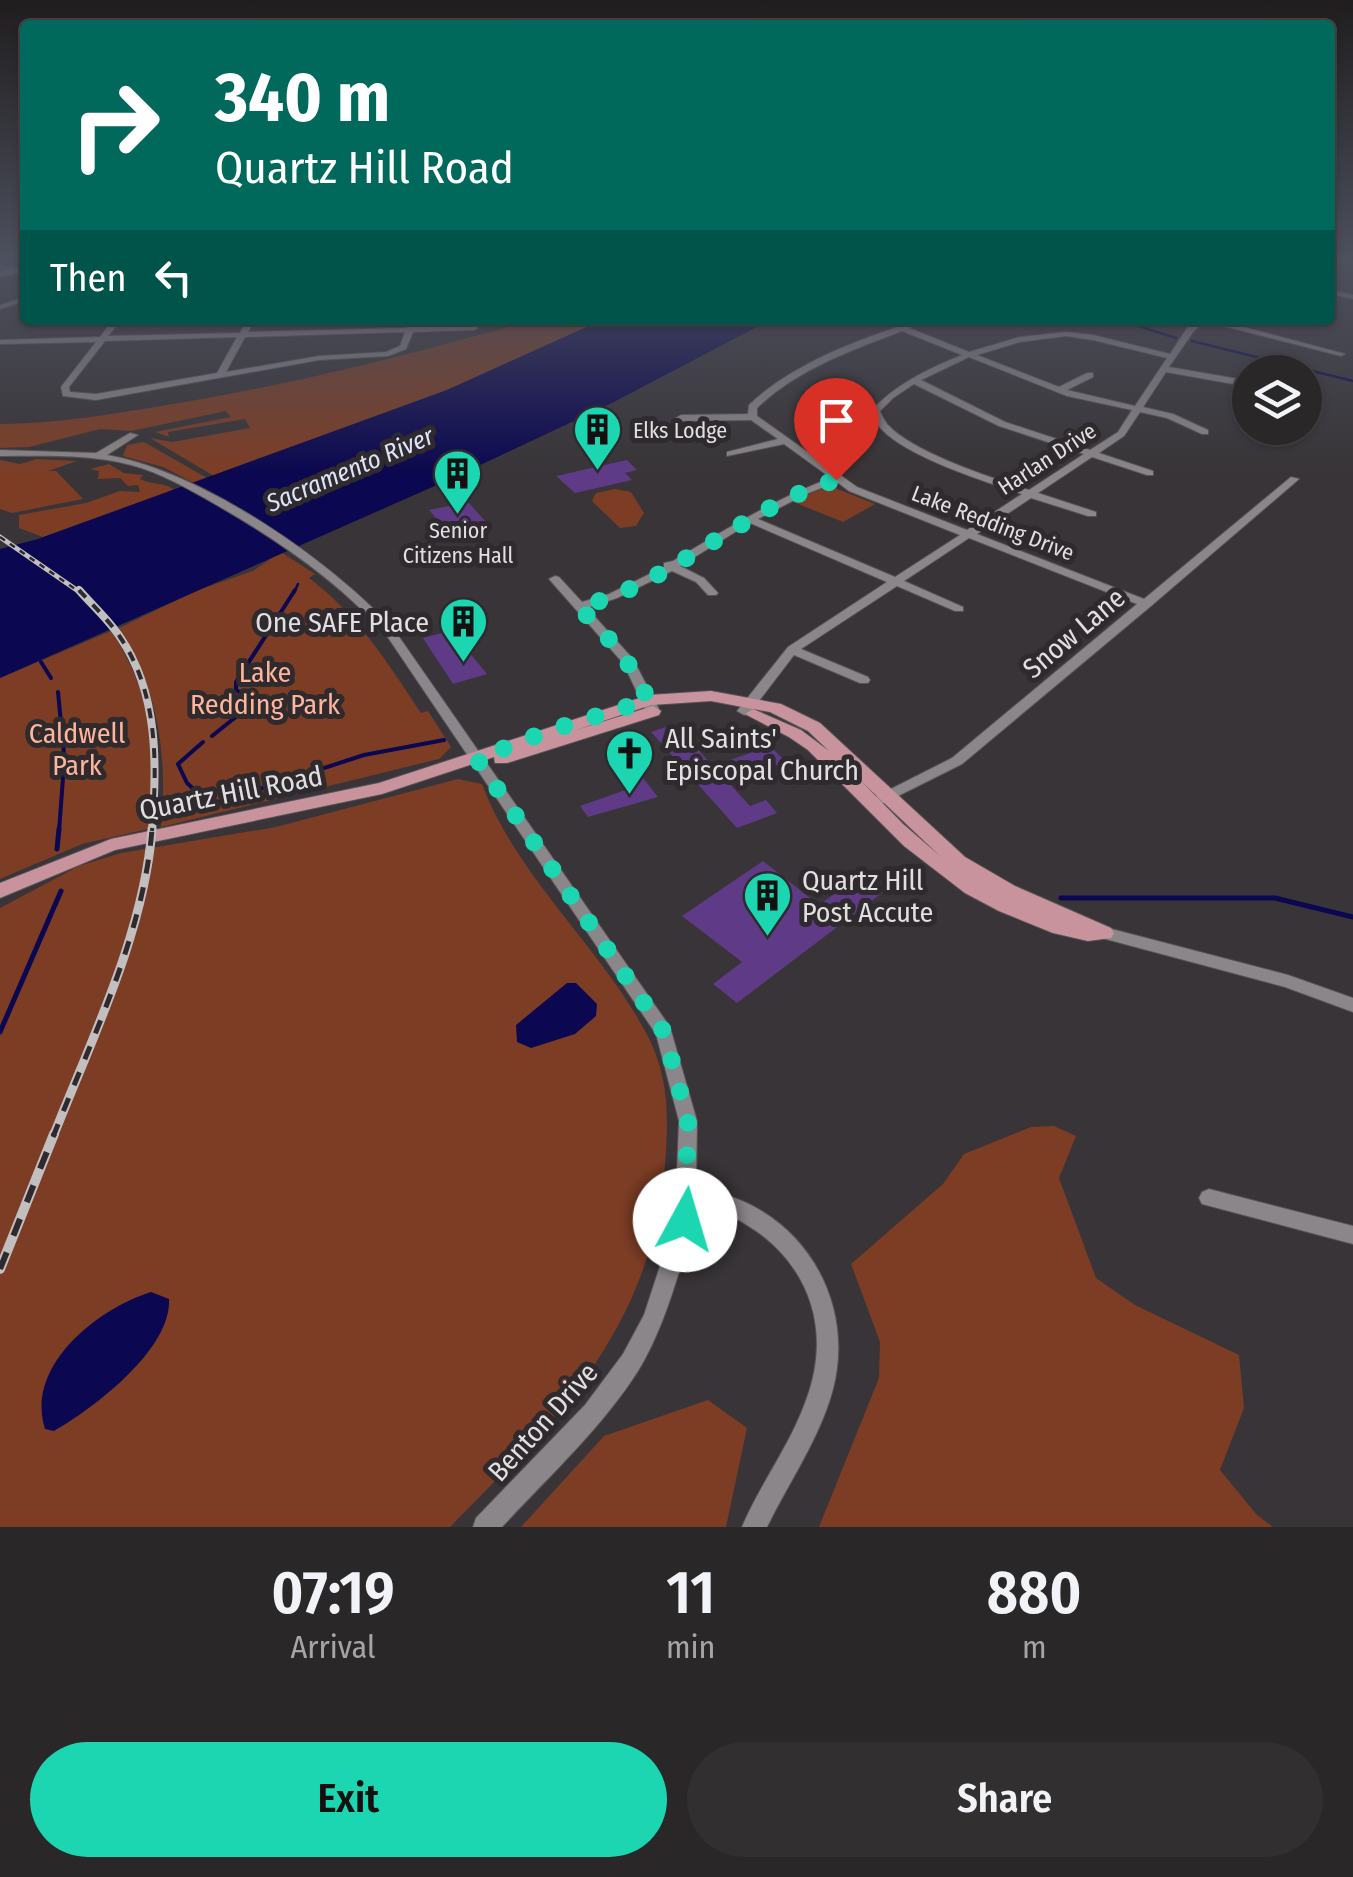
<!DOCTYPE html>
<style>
body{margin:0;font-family:"Fira Sans Condensed",sans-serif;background:#322f31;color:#f1f3f6;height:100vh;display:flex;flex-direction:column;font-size:38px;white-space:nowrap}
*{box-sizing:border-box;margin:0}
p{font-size:32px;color:#a5a5a8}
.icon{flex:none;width:55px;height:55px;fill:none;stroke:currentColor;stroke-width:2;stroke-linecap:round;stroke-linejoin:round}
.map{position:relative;height:1527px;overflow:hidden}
.sheet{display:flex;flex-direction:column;background:#2a2729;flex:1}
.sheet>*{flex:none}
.hud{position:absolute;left:20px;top:20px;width:1315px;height:305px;border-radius:10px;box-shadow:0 2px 8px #0004,0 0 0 2px #464446;background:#00695c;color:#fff;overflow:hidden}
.tools{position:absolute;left:1232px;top:355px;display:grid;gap:20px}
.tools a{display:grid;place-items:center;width:90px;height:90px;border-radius:50%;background:#2a2729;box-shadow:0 2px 8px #0004,0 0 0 2px #464446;font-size:50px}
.pin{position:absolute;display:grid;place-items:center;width:85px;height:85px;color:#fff;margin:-102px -42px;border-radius:50% 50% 50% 0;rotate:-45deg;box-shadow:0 0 10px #0007}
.pin .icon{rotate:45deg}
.me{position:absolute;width:110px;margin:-55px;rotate:6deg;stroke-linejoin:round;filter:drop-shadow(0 0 8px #0008)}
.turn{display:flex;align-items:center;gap:35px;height:210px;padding:0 30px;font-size:45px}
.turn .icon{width:130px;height:130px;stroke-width:2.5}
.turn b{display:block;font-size:70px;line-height:85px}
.then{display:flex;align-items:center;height:95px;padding:0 30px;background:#0003;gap:20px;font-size:38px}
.eta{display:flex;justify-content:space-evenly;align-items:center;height:170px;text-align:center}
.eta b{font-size:60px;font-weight:600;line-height:70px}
.button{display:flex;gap:20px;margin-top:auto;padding:20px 30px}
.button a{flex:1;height:115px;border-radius:60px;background:#1cd5b1;color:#111;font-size:40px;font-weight:600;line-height:115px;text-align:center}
.button a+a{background:#322f31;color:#f1f3f6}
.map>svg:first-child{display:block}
.green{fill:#7d3d25}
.water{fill:#0b0750}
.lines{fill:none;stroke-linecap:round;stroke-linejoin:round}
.stream-far2{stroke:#0b0750;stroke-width:2.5}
.stream-far1{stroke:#0b0750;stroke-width:4}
.stream{stroke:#0b0750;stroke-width:5}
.building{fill:#5f3b87}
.minor-casing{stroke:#565355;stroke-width:2}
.major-casing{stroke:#565355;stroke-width:2}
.highway-casing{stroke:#565355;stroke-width:2}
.minor{fill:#8b8689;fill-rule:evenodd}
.major{fill:#c9939e;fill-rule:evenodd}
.highway{fill:#f29cac;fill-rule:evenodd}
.rail-far3-casing{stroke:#c2bfc1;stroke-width:5}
.rail-far2-casing{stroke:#c2bfc1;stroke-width:8}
.rail-far1-casing{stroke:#c2bfc1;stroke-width:9}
.rail-casing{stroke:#c2bfc1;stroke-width:10}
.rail-far3{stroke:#2e2a2d;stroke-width:2.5;stroke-dasharray:6;stroke-linecap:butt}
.rail-far2{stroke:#2e2a2d;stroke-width:4;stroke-dasharray:10;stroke-linecap:butt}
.rail-far1{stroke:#2e2a2d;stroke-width:5;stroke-dasharray:14;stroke-linecap:butt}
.rail{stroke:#2e2a2d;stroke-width:6;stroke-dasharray:18;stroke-linecap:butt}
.route{stroke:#1cd5b1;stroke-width:18;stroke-dasharray:0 32.4}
.labels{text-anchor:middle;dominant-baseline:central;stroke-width:10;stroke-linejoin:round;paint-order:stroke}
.far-poi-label{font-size:22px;fill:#e2dfe1;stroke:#2e2a2d;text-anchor:start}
.far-street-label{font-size:22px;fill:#e2dfe1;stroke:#2e2a2d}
.far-water-label{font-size:25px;font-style:italic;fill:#dde4fa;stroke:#2e2a2d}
.poi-label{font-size:28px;fill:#e2dfe1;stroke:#2e2a2d;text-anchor:start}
.street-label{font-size:28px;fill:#e2dfe1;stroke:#2e2a2d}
.park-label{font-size:28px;fill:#fdb59b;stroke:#2e2a2d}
</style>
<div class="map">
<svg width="1353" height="1527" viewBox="0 0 1353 1527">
<rect width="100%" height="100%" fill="#383437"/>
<!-- green -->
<path class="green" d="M533,320H602L447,390L214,476L150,438L172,442L250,428L245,419L168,432L169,437L155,432L231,417L226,411L131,431L100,429L29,447L0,448V424C55,424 112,414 167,405C292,385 412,354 533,320Z
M144,442L207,478L194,483L163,467L123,456L127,445Z
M37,459L77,461L48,471H56L83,499L12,513L0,509V460L20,464Z
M109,464L124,473L143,475L140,479C151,485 166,482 174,490L43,537L19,528V515L86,503L120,491L140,492L138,485L128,486L120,478L98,479L99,471L90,469Z
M830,486L875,504L843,522L791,501Z
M615,489L631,492L644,513L636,526L620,528L592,501L596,493Z
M281,552L315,574L309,578C357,614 388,663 421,713L428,711L451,747L439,759L161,827C168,755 158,689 119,628L198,590L253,571Z
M111,631C152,691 158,757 152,828L82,844L0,879V678Z
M458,779L482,784C517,877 598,944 645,1031C669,1074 669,1116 665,1164C651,1330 560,1415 450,1527H0V908L79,866L121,853L276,827Z
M1054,1126L1076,1136L1059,1178L1096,1278L1135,1305L1239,1355L1244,1408L1220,1470L1257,1515L1273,1527H819L879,1378L880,1342L851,1264L943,1184L964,1154L1031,1127Z
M708,1400L747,1428L726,1527H521L604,1436Z"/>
<!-- water -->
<path class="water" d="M602,320H770L610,404L455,477L0,678V549L38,539L447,390Z
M567,983H576L597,1004L596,1016L575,1034L531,1048L517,1042L516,1025Z
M151,1292L169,1299C172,1349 93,1409 54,1431L45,1429C25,1366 97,1309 151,1292Z"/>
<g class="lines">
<!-- stream-far2 -->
<path class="stream-far2" d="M1119,320L1176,338
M1192,341L1353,381
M294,593L298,584"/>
<!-- stream-far1 -->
<path class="stream-far1" d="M41,662L51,678
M58,692L64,754L53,771L63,778L59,831
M212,736L247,708L248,697L236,690V682L295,590
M203,742L178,764L187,783L211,805L364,755L444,740"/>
<!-- stream -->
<path class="stream" d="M57,849L59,829
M1061,898H1275L1353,917
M0,1032L61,891"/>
</g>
<!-- building -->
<path class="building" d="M627,460L637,470L625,473L632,480L575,493L556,476Z
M468,502L486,522L447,531L429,510Z
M454,630L464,646L487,674L453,684L423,638Z
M675,724L713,766L770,746L786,762L728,782L750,806L766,800L777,813L737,828L651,732Z
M643,778L658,797L588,817L580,806L637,786L634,782Z
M763,861L819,905L861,874L886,890L737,1003L713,984L742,962L682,916Z"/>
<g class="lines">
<defs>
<path id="minor" d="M0,265L25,270V274L0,269Z
M1330,290L1353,295V299L1330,294Z
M25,297V301L0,309V305Z
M113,320H121L108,336L240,333L247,320H255L248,332L407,328L410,320H418L415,327L474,326L478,328L474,330L413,332L406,349L388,356L319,360L96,400L63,396L61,387L96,342L0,344V340L100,337ZM405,332L400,346L386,352L319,356L226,372L245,337ZM237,337L217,373L96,394L70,392L69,387L105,341Z
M918,320H930L909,328L969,352L1020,337L1066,332L1093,335L1170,354L1187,328L1196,320H1217L1345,354L1341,356L1204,321L1193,332L1169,367L1250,381V387L1166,372L1143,407L1173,414L1208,430V434H1202L1167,418L1140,412L1124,436L1099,453L1153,471V475H1147L1092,457L1038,493L1096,512V516H1088L1031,498L977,534L1144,599L1291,477L1299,479L1151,606L962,764L882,804L875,799L877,796L952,758L1137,604L969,538L904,581L963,607V611H955L897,586L801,649L868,677L870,680L868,683H860L794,655L749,714L744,715L737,711L788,647L887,582L750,523L680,566L704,578L718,593L716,595H708L696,582L672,571L617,598L587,608L633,659L660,711L653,715L646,711L623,663L549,579L555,576L559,577L582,602L609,594L664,567V563L673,561C725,530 774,499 831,478L784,444L727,456V452L778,439L751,420L681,421L676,418L681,415L748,414L749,405C794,362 861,339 918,320ZM902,331L962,355C928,369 896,384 871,411C873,416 875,421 878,425C900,455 986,482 1022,494L967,530L857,487L757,416V408C796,370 852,350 902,331ZM1066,336L1093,340L1167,358L1135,406L1067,390L1093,377V373H1087L1059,387L977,355L1020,342ZM969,357L1067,396L1132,410L1118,432L1090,450L1005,422L921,380ZM914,384L999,426L1084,454L1029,490C992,478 914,453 888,425C886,423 881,414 880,411L893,398ZM837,482L849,491L960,535L895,577L758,519L806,494Z
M130,433L138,435L107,455C201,471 332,561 395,631L670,1027L697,1121L696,1186C718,1192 740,1198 760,1210C822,1247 851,1320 833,1389C820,1438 789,1482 767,1527H742C760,1484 789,1447 805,1403C842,1309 789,1228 695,1203V1220C679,1270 666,1325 638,1371C601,1429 548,1477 502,1527H473L476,1518L585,1405L623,1354L644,1315L675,1220L679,1121L656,1034L387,636C339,582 278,540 215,504C189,489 161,473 131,465C89,454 43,456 0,456V450L96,453Z
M1104,927L1288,975L1353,998V1012L1285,987L1098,937L1096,933L1098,929Z
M1209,1189L1353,1226V1244L1202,1204L1199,1198L1202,1192Z"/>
<path id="major" d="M711,691L781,704L820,723L965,857L1015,886L1111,928L1114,933L1111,938L1088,941L1053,933L999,911L965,893L904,846L808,750L789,737L745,714L753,709L801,730L829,751L808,731L770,712L711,701L651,705L573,731L653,706L661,711L659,715L507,763H495L494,757L382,794L115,850L0,898V883L111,839L379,783L649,695ZM861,781L940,856L903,824Z"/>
<path id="highway" d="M25,265V271L0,277V271Z"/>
</defs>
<!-- minor casing -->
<use href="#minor" class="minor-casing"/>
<!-- major casing -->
<use href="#major" class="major-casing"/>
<!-- highway casing -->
<use href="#highway" class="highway-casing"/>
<!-- minor -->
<use href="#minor" class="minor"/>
<!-- major -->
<use href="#major" class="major"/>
<!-- highway -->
<use href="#highway" class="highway"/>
<defs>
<path id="rail-far3" d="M0,537L81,593"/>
<path id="rail-far2" d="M79,590C93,606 109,620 120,637C159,694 157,766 152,831"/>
<path id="rail-far1" d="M53,1137C91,1040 144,934 152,829"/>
<path id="rail" d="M0,1269L54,1134"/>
</defs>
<!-- rail-far3 casing -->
<use href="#rail-far3" class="rail-far3-casing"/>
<!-- rail-far2 casing -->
<use href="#rail-far2" class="rail-far2-casing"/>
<!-- rail-far1 casing -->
<use href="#rail-far1" class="rail-far1-casing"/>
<!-- rail casing -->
<use href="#rail" class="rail-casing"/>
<!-- rail-far3 -->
<use href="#rail-far3" class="rail-far3"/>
<!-- rail-far2 -->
<use href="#rail-far2" class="rail-far2"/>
<!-- rail-far1 -->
<use href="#rail-far1" class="rail-far1"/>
<!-- rail -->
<use href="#rail" class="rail"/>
</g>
<!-- sky -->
<linearGradient id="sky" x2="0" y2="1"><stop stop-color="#1f1d1e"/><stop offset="0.55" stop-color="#4d505e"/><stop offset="1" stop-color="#4d505e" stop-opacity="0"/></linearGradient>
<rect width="1353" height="475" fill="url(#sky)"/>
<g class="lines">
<!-- route -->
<path class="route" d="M685,1220L688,1121L664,1032L477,759L548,731L649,700L622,653L579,607C672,584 744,507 836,480"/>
</g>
<!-- icons -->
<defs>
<symbol id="building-pin" viewBox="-11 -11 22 30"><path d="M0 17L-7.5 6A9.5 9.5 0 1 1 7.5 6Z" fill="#1cd5b1" stroke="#2e2a2d"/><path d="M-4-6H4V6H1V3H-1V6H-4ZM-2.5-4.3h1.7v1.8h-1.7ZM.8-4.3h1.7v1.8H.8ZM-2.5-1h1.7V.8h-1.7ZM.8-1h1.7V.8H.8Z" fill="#111"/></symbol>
<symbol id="church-pin" viewBox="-11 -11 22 30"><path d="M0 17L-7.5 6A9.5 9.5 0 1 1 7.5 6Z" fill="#1cd5b1" stroke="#2e2a2d"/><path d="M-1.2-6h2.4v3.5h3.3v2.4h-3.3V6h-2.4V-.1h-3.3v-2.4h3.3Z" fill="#111"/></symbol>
</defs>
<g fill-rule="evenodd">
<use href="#building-pin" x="570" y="402" width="55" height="75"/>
<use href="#building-pin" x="430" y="446" width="55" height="75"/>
<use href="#building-pin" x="436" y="594" width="55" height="75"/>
<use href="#church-pin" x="602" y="726" width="55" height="75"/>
<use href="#building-pin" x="740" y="868" width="55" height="75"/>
</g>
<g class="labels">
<!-- far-poi labels -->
<g class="far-poi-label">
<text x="633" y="430">Elks Lodge</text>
<text x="458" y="530" text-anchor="middle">Senior<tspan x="458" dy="25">Citizens Hall</tspan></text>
</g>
<!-- far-street labels -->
<g class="far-street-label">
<text transform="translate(1047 459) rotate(-33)">Harlan Drive</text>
<text transform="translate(993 523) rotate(21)">Lake Redding Drive</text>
</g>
<!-- far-water labels -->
<g class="far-water-label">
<text transform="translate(350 470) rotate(-23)">Sacramento River</text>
</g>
<!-- poi labels -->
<g class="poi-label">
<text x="429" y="622" text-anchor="end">One SAFE Place</text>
<text x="665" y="738">All Saints'<tspan x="665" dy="32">Episcopal Church</tspan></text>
<text x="802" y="880">Quartz Hill<tspan x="802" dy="32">Post Accute</tspan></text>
</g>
<!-- street labels -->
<g class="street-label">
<text transform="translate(1074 633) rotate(-40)">Snow Lane</text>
<text transform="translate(231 793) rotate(-11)">Quartz Hill Road</text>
<text transform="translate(543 1422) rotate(-48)">Benton Drive</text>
</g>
<!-- park labels -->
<g class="park-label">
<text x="265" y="672">Lake<tspan x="265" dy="32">Redding Park</tspan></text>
<text x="77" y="733">Caldwell<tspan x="77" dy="32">Park</tspan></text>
</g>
</g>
</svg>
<div class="tools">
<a><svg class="icon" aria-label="layers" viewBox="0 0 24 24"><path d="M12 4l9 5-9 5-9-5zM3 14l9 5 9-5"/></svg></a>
</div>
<div class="pin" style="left:836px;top:480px;background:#d93025"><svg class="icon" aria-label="arrive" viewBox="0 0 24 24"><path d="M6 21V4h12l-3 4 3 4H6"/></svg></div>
<svg class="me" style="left:685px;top:1220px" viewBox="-20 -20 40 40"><circle r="19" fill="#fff"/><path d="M0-13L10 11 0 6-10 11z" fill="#1cd5b1"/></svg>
<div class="hud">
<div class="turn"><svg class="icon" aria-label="right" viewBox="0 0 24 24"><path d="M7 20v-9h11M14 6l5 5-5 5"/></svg><div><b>340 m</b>Quartz Hill Road</div></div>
<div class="then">Then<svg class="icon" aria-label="left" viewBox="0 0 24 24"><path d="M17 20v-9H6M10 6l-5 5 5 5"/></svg></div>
</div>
</div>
<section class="sheet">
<div class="eta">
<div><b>07:19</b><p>Arrival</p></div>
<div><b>11</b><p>min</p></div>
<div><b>880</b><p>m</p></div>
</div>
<div class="button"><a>Exit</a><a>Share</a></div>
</section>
